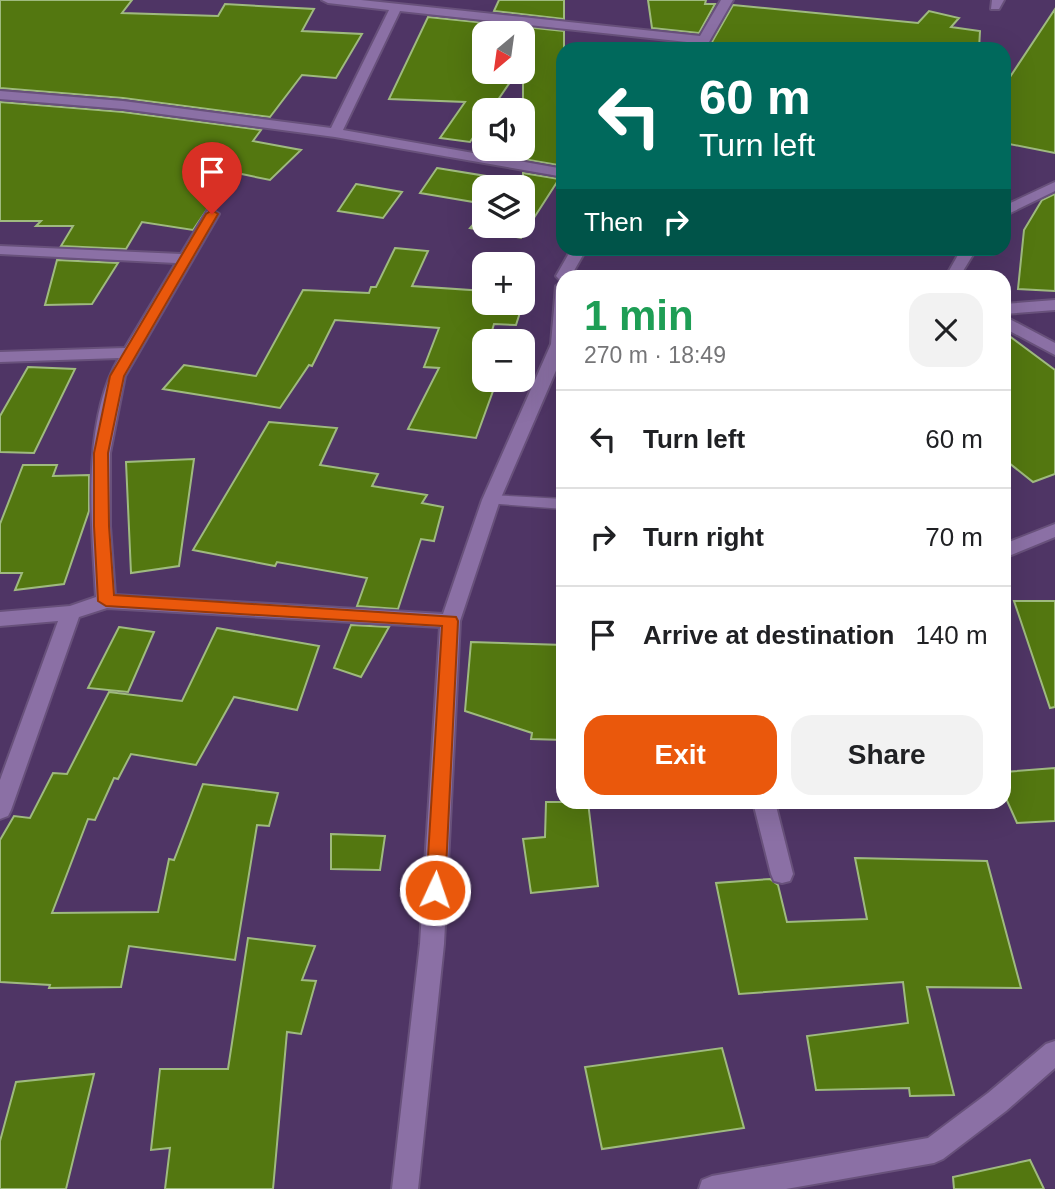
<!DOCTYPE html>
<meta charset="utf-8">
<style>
body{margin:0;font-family:Arial,sans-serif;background:#f2f2f2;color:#202124;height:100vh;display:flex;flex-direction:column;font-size:26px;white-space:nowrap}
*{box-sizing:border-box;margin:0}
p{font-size:23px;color:#757577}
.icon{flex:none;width:38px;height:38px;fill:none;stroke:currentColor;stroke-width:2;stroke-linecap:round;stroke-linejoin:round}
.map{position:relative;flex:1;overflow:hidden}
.details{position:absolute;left:556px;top:270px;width:455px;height:539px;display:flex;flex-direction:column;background:#fff;border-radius:21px;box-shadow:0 7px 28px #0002}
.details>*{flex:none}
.hud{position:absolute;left:556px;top:42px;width:455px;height:214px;border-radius:21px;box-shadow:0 7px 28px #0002;background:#00695c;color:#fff;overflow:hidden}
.needle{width:46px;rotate:209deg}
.buttons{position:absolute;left:472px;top:21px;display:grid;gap:14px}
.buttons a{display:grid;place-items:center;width:63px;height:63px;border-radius:14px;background:#fff;box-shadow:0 7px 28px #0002;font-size:35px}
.pin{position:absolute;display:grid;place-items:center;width:60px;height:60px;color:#fff;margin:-72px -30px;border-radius:50% 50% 50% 0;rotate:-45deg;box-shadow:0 0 7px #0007}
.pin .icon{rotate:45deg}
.me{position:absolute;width:77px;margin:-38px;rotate:3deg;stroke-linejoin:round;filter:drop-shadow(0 0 5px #0008)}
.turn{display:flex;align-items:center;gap:24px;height:147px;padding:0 28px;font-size:32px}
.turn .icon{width:91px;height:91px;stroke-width:2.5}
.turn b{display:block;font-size:49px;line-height:60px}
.then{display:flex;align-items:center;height:66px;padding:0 28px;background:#0003;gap:14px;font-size:26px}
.round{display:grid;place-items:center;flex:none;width:74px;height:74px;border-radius:21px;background:#f2f2f2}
.summary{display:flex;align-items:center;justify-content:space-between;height:119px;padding:0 28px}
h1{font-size:42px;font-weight:800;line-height:52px;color:#1e9e55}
.primary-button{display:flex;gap:14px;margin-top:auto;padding:14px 28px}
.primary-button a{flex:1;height:80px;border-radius:21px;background:#ea580c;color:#fff;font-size:28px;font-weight:800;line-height:80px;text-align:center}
.primary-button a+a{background:#f2f2f2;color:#202124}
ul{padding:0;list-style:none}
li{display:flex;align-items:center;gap:21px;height:98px;padding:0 28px;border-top:2px solid #e0e0e0}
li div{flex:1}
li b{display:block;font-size:26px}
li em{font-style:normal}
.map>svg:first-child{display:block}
.building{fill:#537710;stroke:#9fba7f;stroke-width:2}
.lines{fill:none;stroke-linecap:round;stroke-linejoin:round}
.service-casing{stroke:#68517b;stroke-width:3}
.minor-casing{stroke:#68517b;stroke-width:4}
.service{fill:#8b70a5;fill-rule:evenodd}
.minor{fill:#8b70a5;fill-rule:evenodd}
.route{fill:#ea580c;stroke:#983908;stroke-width:2}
</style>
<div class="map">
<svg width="1055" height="1189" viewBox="0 0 1055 1189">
<rect width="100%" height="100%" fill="#4f3565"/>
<!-- building -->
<path class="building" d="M0,0H132L122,13L218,16L225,4L314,9L302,31L362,34L336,78L302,75L270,117L123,98L0,88Z
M499,0H564V19L494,11Z
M648,0H706L705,4H715L699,33L652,28Z
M733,5L918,23L929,11L959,18L951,27L980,31L979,49H708Z
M1055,9V153L1004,143V86Z
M428,17L564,31V166L523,159V33H485V72H517L491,110H485V120L470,142L440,138L465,102L389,99Z
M0,102L123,112L261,130L253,141L301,150L270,180L227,171L208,208L193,230L142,222L126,249L61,246L73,226H36L41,221H0Z
M437,168L523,182V173L559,179L521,238L470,228L485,211V226H523V187H485V204L420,193Z
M356,184L402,192L383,218L338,211Z
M1055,194V291L1018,289L1024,230L1042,200Z
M395,248L428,251L412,286L485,291V303H523L516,325L494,324L489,341H485V356L478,380H497L476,438L408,429L439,368L424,367L439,328L335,320L312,366L309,365L280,408L163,389L184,365L256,376L303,290L369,293L371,287H376Z
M57,260L118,263L92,304L45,305Z
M1004,332L1055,370V474L1033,482L1004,459Z
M28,367L75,369L34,453L0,452V416Z
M269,422L337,428L320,465L378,474L372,486L427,495L422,503L443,507L434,541L421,539L398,609L357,606L367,578L277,562L275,566L193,550Z
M194,459L179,566L131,573L126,462Z
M23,465H57L53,476L89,475V511L64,584L15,590L22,573H0V524Z
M1014,601H1055V707L1050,708Z
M351,625L389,627L361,677L334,668Z
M119,627L154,632L128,692L88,688Z
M217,628L319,646L297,710L234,697L196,765L131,754L118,779L114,778L95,820L88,819L52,913L158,912L169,859L174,860L203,784L278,793L269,826L257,825L235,960L129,946L121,987L49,988L50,985L0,982V840L14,816L30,818L53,773L67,774L109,692L182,701Z
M471,642L564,645V740L531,739L532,733L465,711Z
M1055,768V821L1017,823L1004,794V772Z
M546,802H588L598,886L531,893L523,839L545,837Z
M331,834L385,836L380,870L331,869Z
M855,858L987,861L1021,988L927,987L954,1095L910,1096L909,1088L816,1090L807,1036L908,1023L903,982L739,994L716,883L770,879L778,885L787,922L867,919Z
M248,938L315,946L302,980L316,981L301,1034L287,1032L273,1189H165L170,1148L151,1150L160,1069H228Z
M722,1048L744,1128L602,1149L585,1067Z
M94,1074L66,1189H0V1141L16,1082Z
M1030,1160L1044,1189H954L953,1177Z"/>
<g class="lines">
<defs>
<path id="service" d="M491,495L564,499V509L486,503L484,500L486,497Z"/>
<path id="minor" d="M322,0H361L700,36L721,0H733L705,49H693L696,43L400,11L343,130L564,169V177L335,137L123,109L0,99V91L123,101L331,128L389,10L328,3Z
M992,0H1004L999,9H991Z
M1055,182V191L1004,216V206Z
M212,210L219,214L125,376L110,453V526L115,595L443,614L482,500L551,344L556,286L564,282V352L500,500L460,621L444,944L418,1189H392L420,944L440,627L107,608L79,617L11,810L8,816L0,819V780L58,621L0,626V612L70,606L96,597C92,525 81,423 119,358L0,362V352L125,348L176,263L0,254V246L181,254L207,211Z
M572,248H587L571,276H564V280L559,279L556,276Z
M962,248H977L960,276H946Z
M1055,300V310L1004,314V304Z
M1004,316L1055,343V355L1004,328Z
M1055,524V537L1004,558V544Z
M753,802H775L793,874L790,881L782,883L774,881L771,874Z
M1055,1041V1068L1006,1111L943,1159L934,1163L786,1189H699L702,1180L712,1176L928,1138L988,1093L1046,1044Z"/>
</defs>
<!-- service casing -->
<use href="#service" class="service-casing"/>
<!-- minor casing -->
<use href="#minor" class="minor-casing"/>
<!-- service -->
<use href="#service" class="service"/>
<!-- minor -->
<use href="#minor" class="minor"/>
</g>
<!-- route -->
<path class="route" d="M212,210L218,214L124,376L108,453L109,526L114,595L456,617L458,621L445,890L442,895L435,898L428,895L426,890L442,626L106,606L98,601L94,526V453L110,376L206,214Z"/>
</svg>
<div class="buttons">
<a><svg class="needle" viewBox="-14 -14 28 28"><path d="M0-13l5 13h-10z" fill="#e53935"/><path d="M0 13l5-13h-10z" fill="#757577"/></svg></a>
<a><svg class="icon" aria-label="sound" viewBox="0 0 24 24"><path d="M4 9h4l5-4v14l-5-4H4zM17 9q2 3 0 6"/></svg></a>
<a><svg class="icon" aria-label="layers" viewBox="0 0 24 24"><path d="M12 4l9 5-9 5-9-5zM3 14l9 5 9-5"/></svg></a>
<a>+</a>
<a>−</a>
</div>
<div class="pin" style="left:212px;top:214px;background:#d93025"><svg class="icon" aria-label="arrive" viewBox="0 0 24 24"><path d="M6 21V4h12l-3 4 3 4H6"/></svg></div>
<svg class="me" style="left:435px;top:890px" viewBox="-20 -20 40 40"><circle r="17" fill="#ea580c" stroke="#fff" stroke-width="3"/><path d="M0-11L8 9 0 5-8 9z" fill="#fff"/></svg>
<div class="hud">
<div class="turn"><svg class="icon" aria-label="left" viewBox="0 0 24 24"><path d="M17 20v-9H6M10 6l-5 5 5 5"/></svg><div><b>60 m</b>Turn left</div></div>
<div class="then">Then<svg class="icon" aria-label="right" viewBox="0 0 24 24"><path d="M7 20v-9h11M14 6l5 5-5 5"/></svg></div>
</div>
<section class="details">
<div class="summary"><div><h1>1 min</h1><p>270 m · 18:49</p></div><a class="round"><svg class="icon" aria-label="close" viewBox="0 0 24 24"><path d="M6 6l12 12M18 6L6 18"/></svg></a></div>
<ul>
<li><svg class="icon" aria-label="left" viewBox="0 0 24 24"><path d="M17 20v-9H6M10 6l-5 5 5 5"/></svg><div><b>Turn left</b></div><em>60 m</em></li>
<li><svg class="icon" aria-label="right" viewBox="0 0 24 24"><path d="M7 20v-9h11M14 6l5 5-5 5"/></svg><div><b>Turn right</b></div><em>70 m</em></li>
<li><svg class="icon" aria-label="arrive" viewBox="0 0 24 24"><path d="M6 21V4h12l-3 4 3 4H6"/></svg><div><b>Arrive at destination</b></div><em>140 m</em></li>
</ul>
<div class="primary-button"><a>Exit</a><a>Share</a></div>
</section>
</div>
